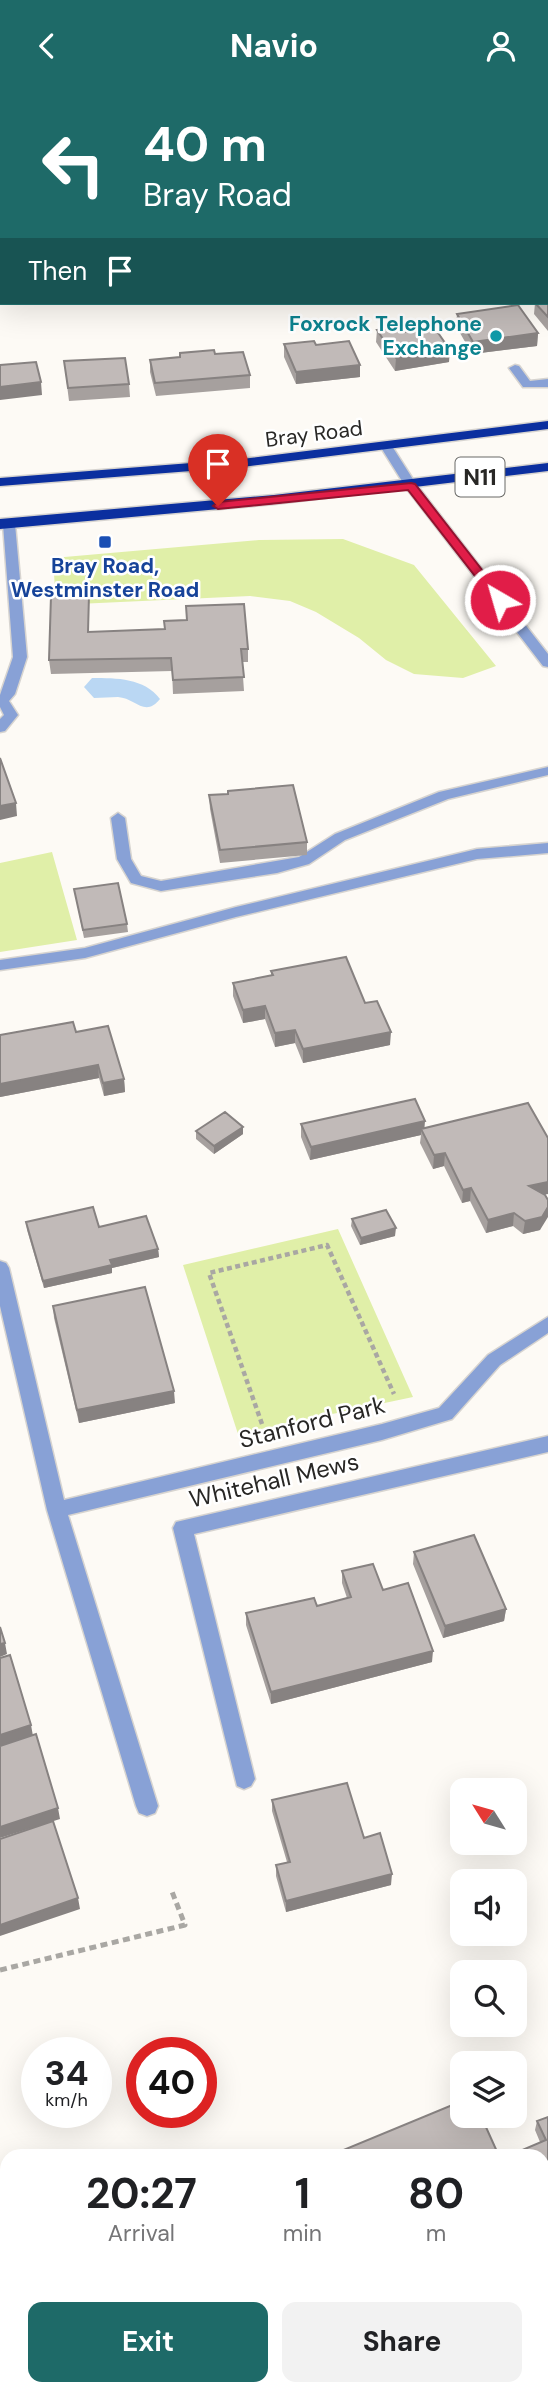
<!DOCTYPE html>
<style>
body{margin:0;font-family:"DM Sans",sans-serif;background:#f2f2f2;color:#202124;height:100vh;display:flex;flex-direction:column;font-size:26px;white-space:nowrap}
*{box-sizing:border-box;margin:0}
p{font-size:23px;color:#757577}
.icon{flex:none;width:38px;height:38px;fill:none;stroke:currentColor;stroke-width:2;stroke-linecap:round;stroke-linejoin:round}
.map{position:relative;flex:1;overflow:hidden}
.details{position:absolute;left:0px;top:2058px;width:550px;height:247px;display:flex;flex-direction:column;background:#fff;border-radius:21px 21px 0 0;box-shadow:0 7px 28px #0002}
.details>*{flex:none}
.top-card{position:absolute;left:0px;top:0px;width:550px;height:214px;box-shadow:0 7px 28px #0002;background:#1e6a68;color:#fff;overflow:hidden}
.needle{width:46px;rotate:307deg}
.buttons{position:absolute;left:450px;top:1687px;display:grid;gap:14px}
.buttons a{display:grid;place-items:center;width:77px;height:77px;border-radius:14px;background:#fff;box-shadow:0 7px 28px #0002;font-size:35px}
.speed{position:absolute;left:21px;top:1946px;display:flex;gap:14px;font-size:35px;font-weight:700;text-align:center}
.speed>*{display:grid;place-content:center;width:91px;height:91px;border-radius:50%;background:#fff;box-shadow:0 7px 28px #0002;line-height:1}
.speed small{font-size:18px;font-weight:400}
.speed .limit{border:10px solid #d22;background:#fff;color:#111}
.pin{position:absolute;display:grid;place-items:center;width:60px;height:60px;color:#fff;margin:-72px -30px;border-radius:50% 50% 50% 0;rotate:-45deg;box-shadow:0 0 7px #0007}
.pin .icon{rotate:45deg}
.me{position:absolute;width:77px;margin:-38px;rotate:322deg;stroke-linejoin:round;filter:drop-shadow(0 0 5px #0008)}
.turn{display:flex;align-items:center;gap:24px;height:147px;padding:0 28px;font-size:32px}
.turn .icon{width:91px;height:91px;stroke-width:2.5}
.turn b{display:block;font-size:49px;line-height:60px}
.then{display:flex;align-items:center;height:66px;padding:0 28px;background:#0003;gap:14px;font-size:26px}
.eta{display:flex;justify-content:space-evenly;align-items:center;height:119px;text-align:center}
.eta b{font-size:42px;font-weight:700;line-height:49px}
.button{display:flex;gap:14px;margin-top:auto;padding:14px 28px}
.button a{flex:1;height:80px;border-radius:14px;background:#1e6a68;color:#fff;font-size:28px;font-weight:700;line-height:80px;text-align:center}
.button a+a{background:#f2f2f2;color:#202124}
header{display:flex;justify-content:space-between;align-items:center;height:91px;padding:0 28px;background:#1e6a68;color:#fff;font-size:32px;font-weight:700}
.map>svg:first-child{display:block}
.green{fill:#e0efa8}
.water{fill:#bad7f3}
.lines{fill:none;stroke-linecap:round;stroke-linejoin:round}
.minor-casing{stroke:#d7d4d0;stroke-width:3}
.highway-casing{stroke:#d7d4d0;stroke-width:3}
.path-far1{stroke:#a9a7a3;stroke-width:4.5;stroke-dasharray:5 3.5;stroke-linecap:butt}
.path{stroke:#a9a7a3;stroke-width:5;stroke-dasharray:7 4.5;stroke-linecap:butt}
.minor{fill:#88a1d6;fill-rule:evenodd}
.highway{fill:#0b2f9f;fill-rule:evenodd}
.wall{fill:#a6a09e}
.shaded-wall{fill:#878281}
.building{fill:#c1bab8;stroke:#878281;stroke-width:2}
.route{fill:#e11d48;stroke:#92132f;stroke-width:2}
.culture-dot{fill:#0f9aa8;stroke:#fff;stroke-width:2.5}
.transit-dot{fill:#1a4fb4;stroke:#fff;stroke-width:2.5}
.labels{text-anchor:middle;dominant-baseline:central;stroke-width:5;stroke-linejoin:round;paint-order:stroke}
.far-culture-label{font-size:21px;font-weight:bold;fill:#0d838f;stroke:#fff;text-anchor:end}
.far-street-label{font-size:21px;fill:#282725;stroke:#fff}
.far-transit-label{font-size:21px;font-weight:bold;fill:#164399;stroke:#fff}
.shield{fill:#fff;stroke:#686866;stroke-width:2}
.shield-label{font-size:23px;font-weight:bold;fill:#282725}
.street-label{font-size:24px;fill:#282725;stroke:#fff}
</style>
<header><svg class="icon" aria-label="back" viewBox="0 0 24 24"><path d="M15 5l-7 7 7 7"/></svg>Navio<svg class="icon" aria-label="person" viewBox="0 0 24 24"><circle cx="12" cy="8" r="4"/><path d="M4 21q1-7 8-7t8 7"/></svg></header>
<div class="map">
<svg width="548" height="2304" viewBox="0 0 548 2304">
<rect width="100%" height="100%" fill="#fdfaf5"/>
<!-- green -->
<path class="green" d="M343,448L414,474L496,575L463,587L414,583L386,569L359,547L316,521L290,510L250,505L56,514L53,467L259,449Z
M52,761L77,849L0,861V772Z
M338,1138L413,1306L238,1343L183,1174Z"/>
<!-- water -->
<path class="water" d="M92,587C117,587 144,587 160,608C145,627 135,607 118,606C110,606 102,607 94,607L84,596Z"/>
<g class="lines">
<defs>
<path id="minor" d="M401,0H418L399,2Z
M0,41H2V47H0Z
M515,274L519,275L530,290L548,288V296H523L509,277Z
M386,351L390,352L416,393L548,563V576L543,575L407,398L380,355Z
M9,429L15,433L27,566L15,603L9,610L18,624L5,640L0,641V628L4,624L0,616V604L13,566L3,433Z
M548,676V684L448,708L345,749L309,773L277,782L161,800L131,792L117,768L111,727L118,722L125,727L131,768L141,785L161,790L299,766L335,743L439,701Z
M548,752V762L477,768L236,826L85,867L0,879V869L85,857L236,816L477,758Z
M0,1170L6,1172L9,1177L64,1409L382,1333L439,1317L488,1264L548,1226V1242L500,1274L452,1328L382,1349L68,1424L158,1715L155,1722L147,1725L139,1722L136,1715L47,1419L0,1215Z
M548,1345V1361L194,1443L255,1688L251,1695L244,1698L237,1695L173,1437L176,1431Z"/>
<path id="highway" d="M548,330V338L242,376L0,395V387L242,368Z
M548,372V380L274,413L0,438V428L274,404Z"/>
</defs>
<!-- minor casing -->
<use href="#minor" class="minor-casing"/>
<!-- highway casing -->
<use href="#highway" class="highway-casing"/>
<!-- path-far1 -->
<path class="path-far1" d="M262,1333L209,1182L327,1154L394,1303"/>
<!-- path -->
<path class="path" d="M0,1879L185,1834L171,1798"/>
<!-- minor -->
<use href="#minor" class="minor"/>
<!-- highway -->
<use href="#highway" class="highway"/>
</g>
<!-- wall -->
<path class="wall" d="M548,209V240L534,223L535,212H548Z
M457,223L538,242L537,255L472,263L456,235Z
M377,239L404,241L449,271L395,280L376,251Z
M284,253L316,254L360,274V286L296,293L284,266Z
M180,262L215,263L250,284V297L156,305L150,281V269L180,266Z
M64,270L129,293L130,306L69,310Z
M89,504V541L248,558V571H242L244,600L173,603L172,580L51,583L49,569Z
M228,700L307,751V764L220,772L210,718L209,704L228,703Z
M74,798L127,833L128,841L84,847Z
M271,880L365,912L390,954L303,972L295,952L275,956L265,928L243,932L233,905V892L271,885Z
M76,941L124,988L125,1001L104,1005L99,987L0,1006V944Z
M301,1033L425,1038L545,1104L540,1139L523,1143L513,1135L486,1142L470,1110L462,1112L444,1075L433,1078L420,1052L421,1044L310,1069L301,1046Z
M243,1036V1043L214,1063L196,1048V1040Z
M352,1128L395,1145L360,1154L351,1135Z
M26,1131L99,1136L158,1158L159,1166L112,1177V1182L44,1197L27,1139Z
M53,1215L175,1312L79,1332L54,1227Z
M414,1461L506,1518L504,1530L443,1547L413,1473Z
M342,1480L383,1499L432,1571L271,1613L246,1534V1522L317,1515L347,1507L342,1492Z
M272,1709L364,1747L391,1794L286,1821L276,1785V1774L287,1771L272,1720Z
M548,2026V2205L542,2207V2065L540,2051L535,2039L537,2030Z"/>
<!-- shaded-wall -->
<path class="shaded-wall" d="M538,242L537,255L472,263L473,251Z
M450,259L449,271L395,280L396,267Z
M360,274V286L296,293V281Z
M41,291L42,304L0,309V296Z
M16,712L17,725L0,729V715Z
M265,915V928L243,932V919Z
M295,939V952L275,956V942Z
M391,941L390,954L303,972V958Z
M98,974L99,987L0,1006V993Z
M124,988L125,1001L104,1005L103,992Z
M425,1030L424,1043L421,1038V1044L310,1069L311,1056Z
M243,1036V1043L214,1063V1055Z
M445,1062L444,1075L433,1078L434,1064Z
M548,1091V1103L527,1108L529,1095Z
M471,1097L470,1110L462,1112L463,1099Z
M548,1116V1126L540,1139L523,1143L525,1130Z
M514,1122L513,1135L486,1142L488,1129Z
M396,1137L395,1145L360,1154L361,1147Z
M158,1158L159,1166L112,1177V1182L44,1197L43,1190L110,1169Z
M174,1300L175,1312L79,1332L77,1319Z
M506,1518L504,1530L443,1547L445,1535Z
M5,1552L7,1563L0,1566V1553Z
M433,1560L432,1571L271,1613V1601Z
M31,1634L33,1645L0,1656V1644Z
M58,1717L60,1728L0,1747V1736Z
M392,1783L391,1794L286,1821V1810Z
M78,1807L80,1818L0,1845V1834Z
M548,2198V2205L542,2207V2201Z"/>
<!-- building -->
<path class="building" d="M21,0H86V2H21Z
M111,0H190L164,2H111Z
M548,209V226L535,212H548Z
M518,214L538,242L473,251L457,223Z
M400,235L404,241L434,236L450,259L396,267L377,239Z
M314,250L316,254L349,250L360,274L296,281L284,253Z
M214,259L215,263L243,261L250,284L155,292L150,269L180,266V262Z
M125,267L129,293L68,297L64,270Z
M36,271L41,291L0,296V274Z
M89,504L88,541L165,538L164,530L187,529L186,515L244,513L248,558H241L244,586L173,589L171,567L49,569L51,505Z
M0,667L16,712L0,715Z
M293,694L307,751L220,759L209,704L228,703V700Z
M118,792L127,833L83,839L74,798Z
M346,866L365,912L377,910L391,941L303,958L295,939L275,942L265,915L243,919L233,892L273,884L271,880Z
M73,931L76,941L108,935L124,988L103,992L98,974L0,993V944Z
M415,1008L425,1030L311,1056L301,1033Z
M528,1012L548,1047V1091L529,1095L545,1104L548,1109V1116L542,1126L525,1130L514,1122L488,1129L471,1097L463,1099L445,1062L434,1064L421,1038Z
M225,1021L243,1036L214,1055L196,1040Z
M93,1116L99,1136L146,1125L158,1158L110,1169L112,1174L43,1190L26,1131Z
M386,1119L396,1137L361,1147L352,1128Z
M145,1196L174,1300L77,1319L53,1215Z
M474,1444L506,1518L445,1535L414,1461Z
M373,1473L383,1499L408,1492L433,1560L271,1601L246,1522L314,1507L317,1515L351,1506L342,1480Z
M0,1536L5,1552L0,1553Z
M10,1564L31,1634L0,1644V1567Z
M36,1643L58,1717L0,1736V1655Z
M347,1692L364,1747L380,1742L392,1783L286,1810L276,1774L290,1771L272,1709Z
M53,1730L78,1807L0,1834V1748Z
M462,2010V2025H481L499,2065H343L341,2060Z
M548,2026V2198L542,2201V2065H508L546,2049L537,2030Z
M69,2298H250L252,2304H70Z"/>
<!-- route -->
<path class="route" d="M411,392L415,393L504,507V512H496L408,399L218,418L213,415L218,411Z"/>
<!-- markers -->
<circle class="culture-dot" cx="496" cy="245" r="7"/>
<rect class="transit-dot" x="98" y="444" width="14" height="14" rx="3.5"/>
<g class="labels">
<!-- far-culture labels -->
<g class="far-culture-label">
<text x="482" y="233">Foxrock Telephone<tspan x="482" dy="24">Exchange</tspan></text>
</g>
<!-- far-street labels -->
<g class="far-street-label">
<text transform="translate(314 343) rotate(-7)">Bray Road</text>
</g>
<!-- far-transit labels -->
<g class="far-transit-label">
<text x="105" y="475">Bray Road,<tspan x="105" dy="24">Westminster Road</tspan></text>
</g>
<!-- shield labels -->
<rect class="shield" x="455.5" y="366.5" width="49" height="39" rx="5"/>
<g class="shield-label">
<text x="480" y="386">N11</text>
</g>
<!-- street labels -->
<g class="street-label">
<text transform="translate(312 1331) rotate(-14)">Stanford Park</text>
<text transform="translate(274 1389) rotate(-13)">Whitehall Mews</text>
</g>
</g>
</svg>
<div class="buttons">
<a><svg class="needle" viewBox="-14 -14 28 28"><path d="M0-13l5 13h-10z" fill="#e53935"/><path d="M0 13l5-13h-10z" fill="#757577"/></svg></a>
<a><svg class="icon" aria-label="sound" viewBox="0 0 24 24"><path d="M4 9h4l5-4v14l-5-4H4zM17 9q2 3 0 6"/></svg></a>
<a><svg class="icon" aria-label="search" viewBox="0 0 24 24"><circle cx="10" cy="10" r="6"/><path d="M15 15l6 6"/></svg></a>
<a><svg class="icon" aria-label="layers" viewBox="0 0 24 24"><path d="M12 4l9 5-9 5-9-5zM3 14l9 5 9-5"/></svg></a>
</div>
<div class="speed"><div>34<small>km/h</small></div><div class="limit">40</div></div>
<div class="pin" style="left:218px;top:415px;background:#d93025"><svg class="icon" aria-label="arrive" viewBox="0 0 24 24"><path d="M6 21V4h12l-3 4 3 4H6"/></svg></div>
<svg class="me" style="left:500px;top:509px" viewBox="-20 -20 40 40"><circle r="17" fill="#e11d48" stroke="#fff" stroke-width="3"/><path d="M0-11L8 9 0 5-8 9z" fill="#fff"/></svg>
<div class="top-card">
<div class="turn"><svg class="icon" aria-label="left" viewBox="0 0 24 24"><path d="M17 20v-9H6M10 6l-5 5 5 5"/></svg><div><b>40 m</b>Bray Road</div></div>
<div class="then">Then<svg class="icon" aria-label="arrive" viewBox="0 0 24 24"><path d="M6 21V4h12l-3 4 3 4H6"/></svg></div>
</div>
<section class="details">
<div class="eta">
<div><b>20:27</b><p>Arrival</p></div>
<div><b>1</b><p>min</p></div>
<div><b>80</b><p>m</p></div>
</div>
<div class="button"><a>Exit</a><a>Share</a></div>
</section>
</div>
